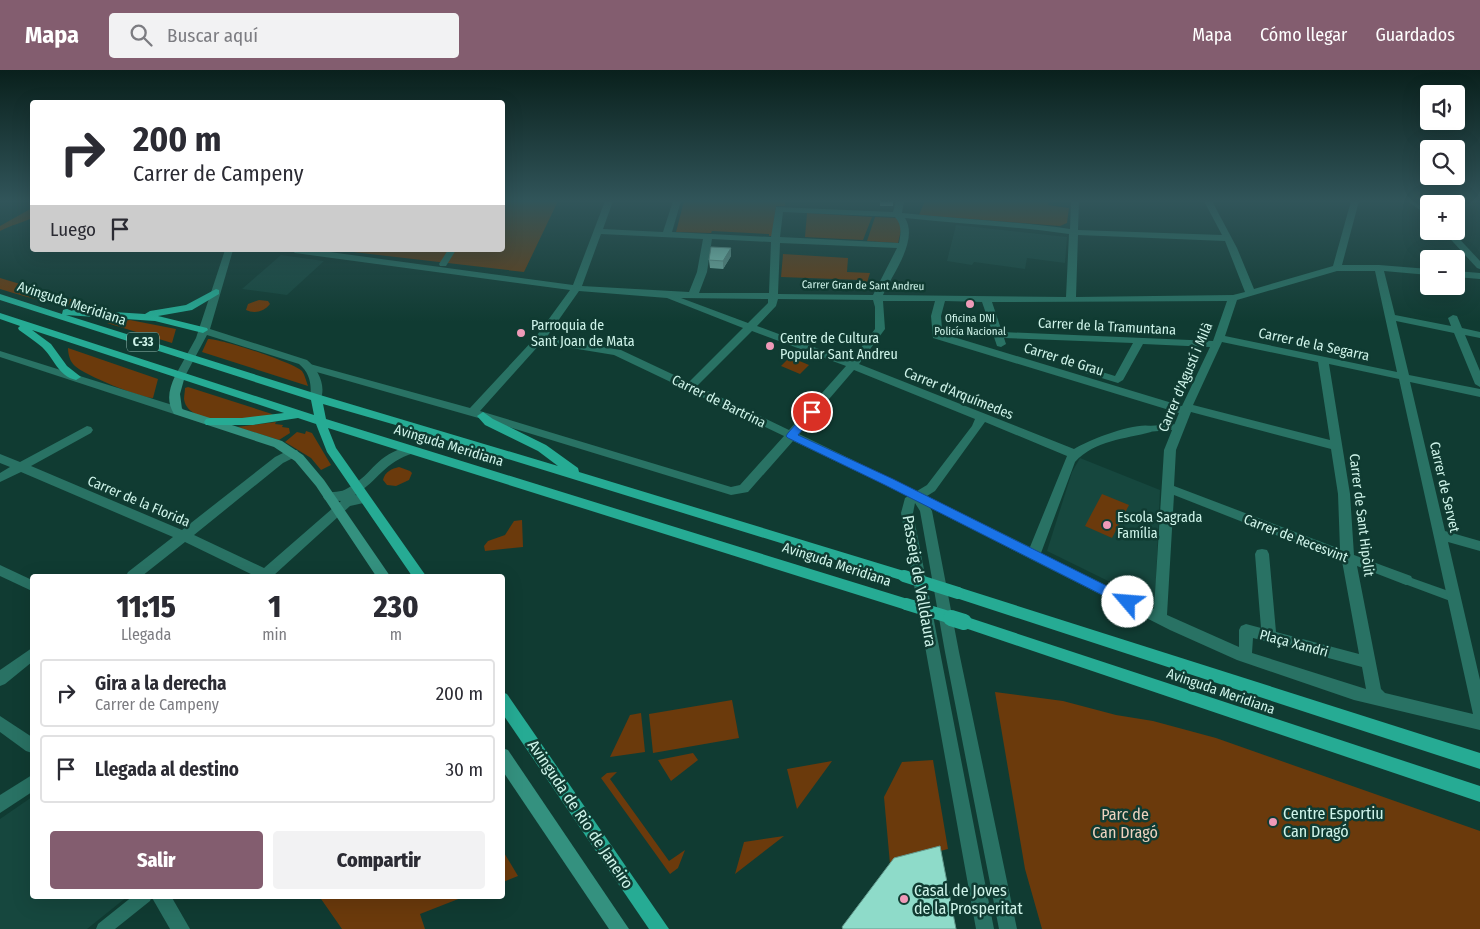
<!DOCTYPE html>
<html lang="es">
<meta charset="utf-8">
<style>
:root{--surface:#fff;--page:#f2f2f3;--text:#2b2b33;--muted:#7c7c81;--line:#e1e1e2;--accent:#835d6f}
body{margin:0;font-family:"Fira Sans Condensed",sans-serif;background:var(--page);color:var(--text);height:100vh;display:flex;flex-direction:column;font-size:19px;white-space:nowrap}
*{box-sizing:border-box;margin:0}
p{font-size:16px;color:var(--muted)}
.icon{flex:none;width:28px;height:28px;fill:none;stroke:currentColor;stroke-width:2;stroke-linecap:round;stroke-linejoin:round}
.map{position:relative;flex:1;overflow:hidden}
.sheet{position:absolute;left:30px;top:504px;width:475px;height:325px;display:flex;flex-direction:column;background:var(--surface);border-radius:5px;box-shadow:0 5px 20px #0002}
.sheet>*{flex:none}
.top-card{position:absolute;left:30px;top:30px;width:475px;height:152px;border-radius:5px;box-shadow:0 5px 20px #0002;background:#fff;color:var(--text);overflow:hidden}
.tools{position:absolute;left:1420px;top:15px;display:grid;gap:10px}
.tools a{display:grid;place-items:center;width:45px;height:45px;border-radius:5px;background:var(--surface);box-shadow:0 5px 20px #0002;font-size:25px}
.pin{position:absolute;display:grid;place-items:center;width:42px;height:42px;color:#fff;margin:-21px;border:2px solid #fff;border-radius:50%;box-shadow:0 1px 5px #0007}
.me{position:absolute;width:55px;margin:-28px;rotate:297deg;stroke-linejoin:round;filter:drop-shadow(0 0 4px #0008)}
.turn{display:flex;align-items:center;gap:18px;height:105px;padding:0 20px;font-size:22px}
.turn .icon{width:65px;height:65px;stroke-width:2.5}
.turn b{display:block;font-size:35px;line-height:42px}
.then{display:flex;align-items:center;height:48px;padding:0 20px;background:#0003;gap:10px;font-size:19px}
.eta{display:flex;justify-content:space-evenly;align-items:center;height:85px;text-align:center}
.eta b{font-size:30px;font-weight:800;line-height:35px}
.cta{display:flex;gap:10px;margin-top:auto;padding:10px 20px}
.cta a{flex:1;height:58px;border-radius:5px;background:var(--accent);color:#fff;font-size:20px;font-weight:800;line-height:58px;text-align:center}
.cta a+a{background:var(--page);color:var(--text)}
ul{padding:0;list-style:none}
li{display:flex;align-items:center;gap:15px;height:68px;margin:0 10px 8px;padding:0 10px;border:2px solid var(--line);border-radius:5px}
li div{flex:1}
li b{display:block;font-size:19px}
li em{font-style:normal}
header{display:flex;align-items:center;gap:30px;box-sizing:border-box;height:70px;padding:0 25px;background:var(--accent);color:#fff}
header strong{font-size:24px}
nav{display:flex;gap:28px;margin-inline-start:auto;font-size:18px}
.search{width:350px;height:45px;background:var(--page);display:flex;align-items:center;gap:12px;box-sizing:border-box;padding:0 18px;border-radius:5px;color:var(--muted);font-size:19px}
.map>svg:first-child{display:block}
.built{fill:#16473e}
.green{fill:#6b3a0c}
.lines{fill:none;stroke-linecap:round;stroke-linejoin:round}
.pedestrian{fill:#297264;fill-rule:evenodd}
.minor{fill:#297264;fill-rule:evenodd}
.tertiary{fill:#297264;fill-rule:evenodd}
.secondary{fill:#34917f;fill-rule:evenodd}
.primary{fill:#26ab94;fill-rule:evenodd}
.primary-bridge-far1{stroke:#26ab94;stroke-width:12}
.primary-bridge{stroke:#26ab94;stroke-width:16}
.wall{fill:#7abcad}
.shaded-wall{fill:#63998d}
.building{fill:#8edbc9;stroke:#63998d}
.route{fill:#1a73e8;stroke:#114b97}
.poi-dot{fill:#ef9ab8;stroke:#103b32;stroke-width:2}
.labels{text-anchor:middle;stroke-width:5;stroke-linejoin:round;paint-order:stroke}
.far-street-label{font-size:11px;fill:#cff4ea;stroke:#103b32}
.far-poi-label{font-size:11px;fill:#cff4ea;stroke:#103b32}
.shield{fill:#103b32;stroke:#96bcb3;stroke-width:1}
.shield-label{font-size:12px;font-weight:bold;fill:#cff4ea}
.street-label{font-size:14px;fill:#cff4ea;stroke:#103b32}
.poi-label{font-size:14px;fill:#cff4ea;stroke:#103b32;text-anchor:start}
.near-street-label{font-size:16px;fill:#cff4ea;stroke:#103b32}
.near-poi-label{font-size:16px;fill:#cff4ea;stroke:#103b32;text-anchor:start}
.near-park-label{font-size:16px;fill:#edd2bf;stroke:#103b32}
</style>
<header>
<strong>Mapa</strong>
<div class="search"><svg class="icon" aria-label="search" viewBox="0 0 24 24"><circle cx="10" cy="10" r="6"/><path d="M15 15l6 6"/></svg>Buscar aquí</div>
<nav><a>Mapa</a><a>Cómo llegar</a><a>Guardados</a></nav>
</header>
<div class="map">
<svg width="1480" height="859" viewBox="0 0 1480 859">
<rect width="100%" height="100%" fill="#103b32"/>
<g class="built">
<polygon points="956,155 1067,167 1065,193 1027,188 1025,199 974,192 972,195 947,191"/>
<polygon points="281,185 324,191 287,225 242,219"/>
<polygon points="1080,388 1160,420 1155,534 1047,481 1072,402"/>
<polygon points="32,727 32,826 128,826 87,859 0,859 0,749"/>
</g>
<g class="green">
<polygon points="503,131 558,131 524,202 336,180 502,180"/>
<polygon points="684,131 785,131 785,136 776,136 772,166 769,166 769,164 712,161 711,163 676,162"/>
<polygon points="925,131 1049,131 1048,135 1069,138 1067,153 1060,156 919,145"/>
<path d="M32 138V148C22 153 11 155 0 161V156Z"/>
<polygon points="807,143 872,147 863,170 805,167"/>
<polygon points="875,147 898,148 902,156 898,173 867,171"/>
<polygon points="783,184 848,188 847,202 870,203 864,222 861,210 781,207"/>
<path d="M0 208 114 242C74 239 38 231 0 219Z"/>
<path d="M259 230 268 231 270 234C264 242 254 244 246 240L248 234Z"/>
<polygon points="130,250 176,259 172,273 107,253"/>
<path d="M208 269C222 269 292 292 302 301 305 305 306 311 308 316L202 282Z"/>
<path d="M68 278 158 309 153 328C141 328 84 305 75 296 70 292 68 284 68 278Z"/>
<polygon points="790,287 809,295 800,304 781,296"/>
<path d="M188 317 272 344 274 346C255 348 188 359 184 329 184 326 185 321 185 318Z"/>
<polygon points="276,352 275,354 283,355 282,357 289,358 290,363 279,370 237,357"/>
<polygon points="306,361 312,363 331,395 321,400 311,388 285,372 297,362 305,364"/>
<path d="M399 397 410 401 412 403 409 410 396 416 387 415 383 410C385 401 392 399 399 397Z"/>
<polygon points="1102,424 1129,435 1112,468 1085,456"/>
<polygon points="522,450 523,477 485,481 484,476 488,471 505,465 514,451"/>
<polygon points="995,622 1063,631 1116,645 1153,651 1216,668 1480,761 1480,859 1042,859 1025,799"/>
<polygon points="732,630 739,668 653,683 649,644"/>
<polygon points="641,643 645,682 610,687 630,645"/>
<polygon points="693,683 698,690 671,711 658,690"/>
<polygon points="933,690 948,779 890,794 884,727 902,692"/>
<polygon points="832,691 797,739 787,699"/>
<polygon points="617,702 610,709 669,791 685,780 678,798 670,804 601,708 607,703"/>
<polygon points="784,766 735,804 744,772"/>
<polygon points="503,781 518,806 503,812 502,812"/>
<polygon points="319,826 466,826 420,844 425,859 342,859"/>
</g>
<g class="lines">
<g class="pedestrian">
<polygon points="448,180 456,180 446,196 440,196 439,194"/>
<polygon points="1179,354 1182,355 1184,357 1182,359 1147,362 1142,359 1147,356"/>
<polygon points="1406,506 1457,524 1459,527 1457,530 1453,532 1402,513 1401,510 1402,507"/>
<polygon points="133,826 152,826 150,831 115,859 96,859 98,854"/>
</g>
<g class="minor">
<path d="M605 131H613L603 159 663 162 673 131H681L672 162 771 167 776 137 893 142 896 131H904L902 143C958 149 1014 151 1070 159L1071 131H1079L1078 160 1222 165 1204 131H1212L1237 178 1254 219 1333 196 1351 131H1359L1342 195H1379L1429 199V205L1384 201 1395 245 1451 256 1448 248 1453 245 1457 246 1462 258 1480 262V268L1465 265 1480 301V317L1475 314 1454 263 1396 251 1409 305 1480 319V327L1410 312 1445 461 1480 471V481L1448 472 1480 610V660L1354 630 1237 590 1170 560 885 415 793 371 748 422 731 425 496 353 306 299 305 297 310 294 470 338 535 268 570 220 295 183 291 180H315L573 215ZM783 142 895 147C902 155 901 163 899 173L780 167ZM905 148C960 154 1015 156 1069 164L1066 227 883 225C892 205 919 170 905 148ZM601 164 703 169 697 202 689 222 582 216ZM1078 165 1225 171 1245 222 1233 225 1076 227ZM712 169 771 172 769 223H699L707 202ZM780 173 897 178 873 225 778 224ZM1337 201H1375L1397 302 1225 266 1237 230ZM579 221 667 228 743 258 689 312 621 280 546 268ZM681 228 768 229V233L748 253ZM778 229 873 230 875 237V259L851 291 757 256 776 236ZM883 231H935L931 246 933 268 1179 343 1164 380 1154 539 1041 483 1075 392C1095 370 1125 369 1151 362L1153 359 1151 356C1135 352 1088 370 1074 379L859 294 885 259ZM945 231 982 232 992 261 942 259 941 246ZM1227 231 1213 271 1002 262 992 232ZM752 261 846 296 789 360 697 316ZM947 265 994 267 997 276 1001 277 1006 274 1004 268 1133 273 1115 306 1089 298 1084 301 1085 303 1118 313 1123 310 1143 274 1210 277 1182 336ZM1222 272 1318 292 1330 370 1193 335ZM541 273 614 285 784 366 740 415 731 417 480 341ZM1329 294 1399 309 1473 644 1385 623 1381 619 1357 496 1406 515 1411 514 1413 510 1411 506 1354 485 1350 424ZM854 300 975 349 972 356 927 415 917 421 799 364ZM1191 342 1331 379 1338 424 1340 479 1174 416 1176 380ZM985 352 1067 386 1030 477 927 426 935 421ZM1174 425 1342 491 1359 584 1276 562 1269 484 1267 480 1262 479 1257 480 1255 484 1261 558 1246 554 1241 556 1239 560V577L1167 545ZM1253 568 1362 597 1366 619 1252 583Z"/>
<polygon points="1407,131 1417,131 1429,140 1429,146"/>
<polygon points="1443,161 1452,161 1480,191 1480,199 1477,198"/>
<polygon points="1456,201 1480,203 1480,209 1456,207"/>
<polygon points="0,281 182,338 184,341 182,344 174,344 0,287"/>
<path d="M87 356 91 357 93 360 91 363 31 396 182 460 275 387 289 380H297L299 383 297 386 283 393 194 465 264 498 341 431 325 430 323 427 325 424C332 421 341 423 348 418 375 403 374 385 410 376L416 380 414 383C384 392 379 410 355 425L368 426 370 429 368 432 350 436 273 506H255L185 472 142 506H126L128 502 173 467 21 402 0 412V403L10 397 0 393V384L20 392Z"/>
<polygon points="0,495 32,510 32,521 0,506"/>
<polygon points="32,578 32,592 5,614 0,616 0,600"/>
<polygon points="0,646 32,667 32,683 26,681 0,662"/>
<polygon points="32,705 32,722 0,743 0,725"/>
<polygon points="151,826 171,826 190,859 170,859"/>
</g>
<g class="tertiary">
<path d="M225 180H233L210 259 307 290C318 299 327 316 320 331H312L310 328C312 315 310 303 299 294L207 265 184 308 180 309 175 306 196 268Z"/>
<polygon points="917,421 921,423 932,441 959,582 1017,859 999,859 945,582 920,441 915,433 913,443 994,859 976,859 901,443 905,428"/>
</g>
<g class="secondary">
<path d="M180 303 185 306 180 324 182 339 282 371 303 385 324 410 390 506H376L316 416 295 391 274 377 174 344C166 331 169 319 175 306Z"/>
<polygon points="502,678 508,680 629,859 609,859 502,700"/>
</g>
<g class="primary">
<path d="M216 219 219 220V224L192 240 158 246 207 258 208 260 203 263 155 251 66 245 320 325 558 396 538 381 485 355 477 346 483 342 493 349 546 375 578 398 579 402 904 501 909 502 911 506 909 510 904 511 420 362 323 334 326 349 911 530 913 534 911 538 906 540 328 358 336 378 426 506H412L327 382 316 354 298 348 253 355H206L204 352 206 349 210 348H242L284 343 32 260 51 274 67 296 81 307 76 310C58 306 54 288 42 277 35 271 27 266 19 260L18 258 20 256 0 249V243L314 345 311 330 0 230V224L62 244 63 240 66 239 145 244 150 241 186 235Z"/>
<polygon points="958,517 1480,683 1480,699 953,527 951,523 953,519"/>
<polygon points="964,546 1480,716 1480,732 959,556 957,552 959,548"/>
<polygon points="502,622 507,624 669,859 649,859 502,643"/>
</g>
<g class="primary-bridge-far1">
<polyline points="904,506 958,523"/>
<polyline points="906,534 955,549"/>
</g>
<polyline class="primary-bridge" points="951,548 964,552"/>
</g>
<g class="wall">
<rect x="880" y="131" width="13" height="5"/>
<polygon points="731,186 723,199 710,198 709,190"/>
</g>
<polygon class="shaded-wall" points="731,178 731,186 723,199 723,191"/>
<g class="building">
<polygon points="711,177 731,178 723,191 709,190"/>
<polygon points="940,776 956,859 843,859 842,857 894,788"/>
</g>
<linearGradient id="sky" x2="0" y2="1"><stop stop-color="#09201c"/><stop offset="0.52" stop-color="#31555a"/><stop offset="1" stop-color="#31555a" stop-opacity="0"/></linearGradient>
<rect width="1480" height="252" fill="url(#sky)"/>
<polygon class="route" points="809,339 816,339 817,342 798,365 893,409 1133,529 1135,532 1133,536 1128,538 1124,536 885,415 788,368 786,366 788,363"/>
<g class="poi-dot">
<circle cx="970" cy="234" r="5"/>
<circle cx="521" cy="263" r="5"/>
<circle cx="770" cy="276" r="5"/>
<circle cx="1107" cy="455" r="5"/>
<circle cx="1273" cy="752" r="5"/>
<circle cx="904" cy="829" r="5"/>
</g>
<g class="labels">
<g class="far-street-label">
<text transform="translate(863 215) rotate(1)" y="4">Carrer Gran de Sant Andreu</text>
</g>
<g class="far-poi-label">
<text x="970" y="252">Oficina DNI<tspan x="970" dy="13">Policía Nacional</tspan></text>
</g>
<rect class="shield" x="127" y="262.5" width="32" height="19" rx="4"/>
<g class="shield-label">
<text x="143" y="276">C-33</text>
</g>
<g class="street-label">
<text transform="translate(72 233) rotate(18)" y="5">Avinguda Meridiana</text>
<text transform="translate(1107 256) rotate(3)" y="5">Carrer de la Tramuntana</text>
<text transform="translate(1314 274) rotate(12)" y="5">Carrer de la Segarra</text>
<text transform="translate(1064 289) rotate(17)" y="5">Carrer de Grau</text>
<text transform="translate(1185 307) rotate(-67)" y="5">Carrer d'Agustí i Milà</text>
<text transform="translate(959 323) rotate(22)" y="5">Carrer d'Arquímedes</text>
<text transform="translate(719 331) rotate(26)" y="5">Carrer de Bartrina</text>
<text transform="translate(449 375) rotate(17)" y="5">Avinguda Meridiana</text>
<text transform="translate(1445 417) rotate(77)" y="5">Carrer de Servet</text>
<text transform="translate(139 431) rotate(23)" y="5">Carrer de la Florida</text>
<text transform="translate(1362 445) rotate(83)" y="5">Carrer de Sant Hipòlit</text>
<text transform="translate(1296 468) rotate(21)" y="5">Carrer de Recesvint</text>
<text transform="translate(837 494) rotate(18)" y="5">Avinguda Meridiana</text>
<text transform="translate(1294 573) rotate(15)" y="5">Plaça Xandri</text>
<text transform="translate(1221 621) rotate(19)" y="5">Avinguda Meridiana</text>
</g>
<g class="poi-label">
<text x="531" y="260">Parroquia de<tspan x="531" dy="16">Sant Joan de Mata</tspan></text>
<text x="780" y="273">Centre de Cultura<tspan x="780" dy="16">Popular Sant Andreu</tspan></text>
<text x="1117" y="452">Escola Sagrada<tspan x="1117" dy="16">Família</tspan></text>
</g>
<g class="near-street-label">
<text transform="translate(920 511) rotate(80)" y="6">Passeig de Valldaura</text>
<text transform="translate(581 744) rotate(56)" y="6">Avinguda de Rio de Janeiro</text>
</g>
<g class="near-poi-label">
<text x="1283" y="749">Centre Esportiu<tspan x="1283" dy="18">Can Dragó</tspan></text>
<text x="914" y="826">Casal de Joves<tspan x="914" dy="18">de la Prosperitat</tspan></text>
</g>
<g class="near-park-label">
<text x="1125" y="750">Parc de<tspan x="1125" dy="18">Can Dragó</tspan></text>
</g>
</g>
</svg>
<div class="tools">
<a><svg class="icon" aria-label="sound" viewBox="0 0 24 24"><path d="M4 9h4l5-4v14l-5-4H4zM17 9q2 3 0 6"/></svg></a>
<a><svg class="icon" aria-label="search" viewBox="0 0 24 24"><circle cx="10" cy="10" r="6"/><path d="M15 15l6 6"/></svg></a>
<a>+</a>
<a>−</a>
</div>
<div class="pin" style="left:812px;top:342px;background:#d93025"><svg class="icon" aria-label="arrive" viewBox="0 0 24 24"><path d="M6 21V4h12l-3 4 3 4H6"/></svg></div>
<svg class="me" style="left:1128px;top:532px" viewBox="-20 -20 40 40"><circle r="19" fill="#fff"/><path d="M0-13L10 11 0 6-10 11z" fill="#1a73e8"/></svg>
<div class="top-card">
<div class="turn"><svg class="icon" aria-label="right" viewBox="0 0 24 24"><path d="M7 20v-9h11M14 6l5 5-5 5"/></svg><div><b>200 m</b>Carrer de Campeny</div></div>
<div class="then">Luego<svg class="icon" aria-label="arrive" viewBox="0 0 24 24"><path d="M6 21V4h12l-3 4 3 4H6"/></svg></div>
</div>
<section class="sheet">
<div class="eta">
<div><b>11:15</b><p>Llegada</p></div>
<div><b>1</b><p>min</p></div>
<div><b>230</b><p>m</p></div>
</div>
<ul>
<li><svg class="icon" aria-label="right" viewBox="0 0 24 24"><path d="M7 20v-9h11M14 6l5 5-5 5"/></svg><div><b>Gira a la derecha</b><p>Carrer de Campeny</p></div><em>200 m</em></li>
<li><svg class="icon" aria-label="arrive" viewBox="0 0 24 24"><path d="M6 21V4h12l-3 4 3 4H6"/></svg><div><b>Llegada al destino</b></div><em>30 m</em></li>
</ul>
<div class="cta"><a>Salir</a><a>Compartir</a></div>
</section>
</div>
